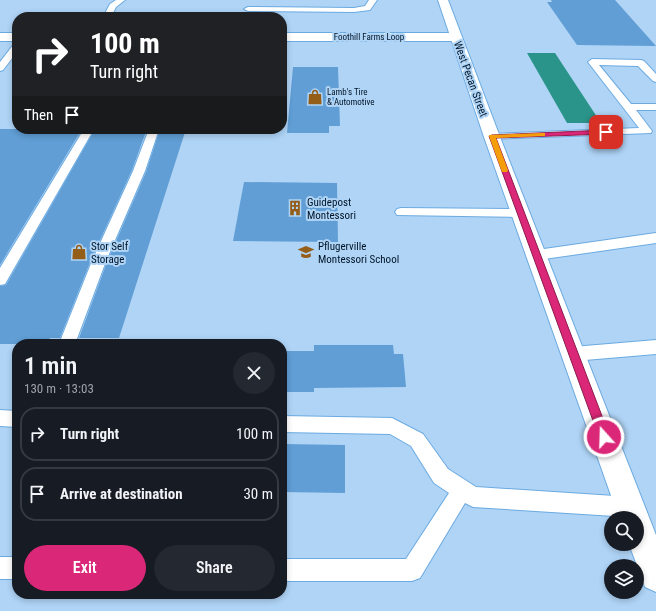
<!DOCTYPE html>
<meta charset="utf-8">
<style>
:root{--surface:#171b24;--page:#242831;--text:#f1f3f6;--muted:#9ea1a6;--line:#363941;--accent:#db2777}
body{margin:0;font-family:"Roboto Condensed",sans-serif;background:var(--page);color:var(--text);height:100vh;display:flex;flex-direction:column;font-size:15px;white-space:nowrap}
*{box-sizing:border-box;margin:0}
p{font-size:13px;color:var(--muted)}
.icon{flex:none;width:22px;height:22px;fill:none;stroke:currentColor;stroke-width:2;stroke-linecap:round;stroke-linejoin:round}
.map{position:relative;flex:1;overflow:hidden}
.panel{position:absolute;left:12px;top:339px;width:275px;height:260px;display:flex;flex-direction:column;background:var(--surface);border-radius:16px;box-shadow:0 2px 6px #0003}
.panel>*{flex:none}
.guide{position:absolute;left:12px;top:12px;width:275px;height:122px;border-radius:16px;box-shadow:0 2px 6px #0003;background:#202124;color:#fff;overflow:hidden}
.fabs{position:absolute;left:604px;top:511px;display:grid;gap:8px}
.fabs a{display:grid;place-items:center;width:40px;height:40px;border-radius:50%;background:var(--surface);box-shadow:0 2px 6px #0003;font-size:20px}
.pin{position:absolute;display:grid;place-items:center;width:34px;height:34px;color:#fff;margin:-17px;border-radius:8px;box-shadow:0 2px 6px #0006}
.me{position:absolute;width:44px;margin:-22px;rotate:340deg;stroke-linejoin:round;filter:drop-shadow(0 0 3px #0008)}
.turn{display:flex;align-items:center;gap:14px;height:84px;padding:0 12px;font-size:18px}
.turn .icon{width:52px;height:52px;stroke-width:2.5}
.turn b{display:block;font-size:28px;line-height:34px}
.then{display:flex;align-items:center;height:38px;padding:0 12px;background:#0003;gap:8px;font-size:15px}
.round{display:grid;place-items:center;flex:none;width:42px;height:42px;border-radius:21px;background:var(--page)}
.summary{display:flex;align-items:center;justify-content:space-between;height:68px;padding:0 12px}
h1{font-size:24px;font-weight:600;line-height:30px}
.primary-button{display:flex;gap:8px;margin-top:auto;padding:8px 12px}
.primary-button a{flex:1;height:46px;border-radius:24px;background:var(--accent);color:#fff;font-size:16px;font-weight:600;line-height:46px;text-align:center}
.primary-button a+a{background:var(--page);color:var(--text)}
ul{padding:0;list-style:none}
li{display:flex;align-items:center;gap:12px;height:54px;margin:0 8px 6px;padding:0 4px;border:2px solid var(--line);border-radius:16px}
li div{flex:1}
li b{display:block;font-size:15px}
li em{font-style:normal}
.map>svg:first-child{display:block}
.water{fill:#2b948a}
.building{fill:#609ed5}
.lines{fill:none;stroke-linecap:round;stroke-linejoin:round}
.service-casing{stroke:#6baae1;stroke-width:2}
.minor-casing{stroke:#6baae1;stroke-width:2}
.secondary-casing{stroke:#6baae1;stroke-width:2}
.service{fill:#fff;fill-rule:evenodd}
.minor{fill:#fff;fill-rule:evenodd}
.secondary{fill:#fff;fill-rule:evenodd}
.route{fill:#db2777;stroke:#8e194d}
.slow{fill:#f59e0b}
.labels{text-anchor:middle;stroke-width:4;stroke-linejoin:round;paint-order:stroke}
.far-street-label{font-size:9px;fill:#001428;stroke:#afd4f6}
.far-poi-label{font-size:9px;fill:#001428;stroke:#afd4f6;text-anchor:start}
.street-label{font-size:11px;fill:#001428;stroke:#afd4f6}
.poi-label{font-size:11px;fill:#001428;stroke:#afd4f6;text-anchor:start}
</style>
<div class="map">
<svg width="656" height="611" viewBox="0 0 656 611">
<rect width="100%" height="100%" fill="#afd4f6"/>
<polygon class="water" points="527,53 555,53 601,123 567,123"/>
<g class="building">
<polygon points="551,0 615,0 656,46 577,45 547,2 552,2"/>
<polygon points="293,67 338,67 340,126 329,126 329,133 287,133"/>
<polygon points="0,129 82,129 0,265"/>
<polygon points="95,129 147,129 132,170 91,260 60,338 50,338 47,344 0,344 0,286 6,285"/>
<polygon points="160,129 186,129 119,338 79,338 107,262 146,172"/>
<polygon points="244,182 337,183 338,242 233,241"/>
<polygon points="314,345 393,345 394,354 403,354 406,387 314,388 314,392 282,392 282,351 314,351"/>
<polygon points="282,444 345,445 345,493 282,492"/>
</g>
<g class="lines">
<g class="service-casing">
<g id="service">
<polygon points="116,0 125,0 116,7 111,17 103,17 110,4"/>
<polygon points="369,0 377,0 370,10 354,12 248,11 244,9 248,7 354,8 365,6"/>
<polygon points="17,43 17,52 3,70 0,71 0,62 14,44"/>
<polygon points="592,59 641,60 644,61 656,74 656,82 653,81 638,66 599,65 631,104 656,104 656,110 636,110 652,131 651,133 488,139 487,137 492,134 639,128 588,62"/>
<polygon points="84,129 94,129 5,284 0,285 0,268"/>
<polygon points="149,129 159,129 145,171 106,261 75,344 59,344 92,261 133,171"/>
<polygon points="401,208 520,209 524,210 526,213 524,216 520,217 397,215 395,212 397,209"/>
<polygon points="656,233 656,243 537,260 532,258 530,255 532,252 537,250"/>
<polygon points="656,340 656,354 573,361 567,359 565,354 567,349 573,347"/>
<polygon points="0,410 17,411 17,427 0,426"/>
<polygon points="282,416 392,418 423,434 448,469 476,487 630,497 637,500 640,507 637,514 630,517 473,507 465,503 420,578 412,581 282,581 282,559 406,559 449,493 434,483 411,446 390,434 282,432"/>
<rect x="0" y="557" width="17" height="22"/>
</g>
</g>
<g class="minor-casing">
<g id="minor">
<rect x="0" y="33" width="17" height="8"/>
<polygon points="282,33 455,33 459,34 461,37 459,40 455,41 282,41"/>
</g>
</g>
<g class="secondary-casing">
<polygon id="secondary" points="438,0 448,0 500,137 656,535 656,592 645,587 629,544 637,544 637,518 619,518 484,137"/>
</g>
<use href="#service" class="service"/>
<use href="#minor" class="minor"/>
<use href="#secondary" class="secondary"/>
</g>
<polygon class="route" points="606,130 608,131 608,134 496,138 610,437 608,441 604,442 600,441 599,437 489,136 492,135"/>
<polygon class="slow" points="543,133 545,133 545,136 496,138 508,170 507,172 502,172 489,136 489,135"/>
<defs>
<g id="shop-bare" transform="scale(1.2)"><path d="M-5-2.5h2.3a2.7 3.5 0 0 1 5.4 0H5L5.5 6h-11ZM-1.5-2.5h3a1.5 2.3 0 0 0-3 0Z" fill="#955e18" stroke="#afd4f6" stroke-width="2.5" paint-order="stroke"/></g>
<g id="building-bare" transform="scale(1.2)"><path d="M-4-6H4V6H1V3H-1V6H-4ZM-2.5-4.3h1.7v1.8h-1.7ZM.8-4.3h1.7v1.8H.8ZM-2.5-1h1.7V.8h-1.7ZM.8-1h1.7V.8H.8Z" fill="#955e18" stroke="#afd4f6" stroke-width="2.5" paint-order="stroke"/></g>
<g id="school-bare" transform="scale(1.2)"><path d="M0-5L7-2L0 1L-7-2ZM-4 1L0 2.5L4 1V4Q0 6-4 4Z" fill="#955e18" stroke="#afd4f6" stroke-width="2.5" paint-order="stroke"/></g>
</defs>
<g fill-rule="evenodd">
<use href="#shop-bare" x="315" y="97"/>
<use href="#building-bare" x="295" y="208"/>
<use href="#shop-bare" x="79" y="252"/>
<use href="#school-bare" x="306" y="252"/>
</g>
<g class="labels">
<g class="far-street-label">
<text x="369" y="40">Foothill Farms Loop</text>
</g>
<g class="far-poi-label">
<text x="327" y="95">Lamb's Tire<tspan x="327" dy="10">&amp; Automotive</tspan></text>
</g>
<g class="street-label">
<text transform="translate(471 79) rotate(70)" y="4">West Pecan Street</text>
</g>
<g class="poi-label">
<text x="307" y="206">Guidepost<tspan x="307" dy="13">Montessori</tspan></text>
<text x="91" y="250">Stor Self<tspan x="91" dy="13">Storage</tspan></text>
<text x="318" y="250">Pflugerville<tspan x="318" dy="13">Montessori School</tspan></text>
</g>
</g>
</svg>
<div class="fabs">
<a><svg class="icon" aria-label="search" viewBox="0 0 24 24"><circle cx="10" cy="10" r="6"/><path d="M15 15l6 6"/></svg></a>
<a><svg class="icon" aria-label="layers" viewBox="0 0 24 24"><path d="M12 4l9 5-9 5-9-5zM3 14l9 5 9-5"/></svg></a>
</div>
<div class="pin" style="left:606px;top:132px;background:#d93025"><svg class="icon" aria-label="arrive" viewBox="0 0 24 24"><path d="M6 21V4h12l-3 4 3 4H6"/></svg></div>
<svg class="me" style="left:604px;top:437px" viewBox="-20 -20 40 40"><circle r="17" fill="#db2777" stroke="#fff" stroke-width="3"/><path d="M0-11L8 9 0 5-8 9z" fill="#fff"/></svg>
<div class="guide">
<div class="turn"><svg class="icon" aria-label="right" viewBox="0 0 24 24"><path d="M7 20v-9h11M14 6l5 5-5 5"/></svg><div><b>100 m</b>Turn right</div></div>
<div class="then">Then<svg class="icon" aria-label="arrive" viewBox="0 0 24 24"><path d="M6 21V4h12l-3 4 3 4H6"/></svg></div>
</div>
<section class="panel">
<div class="summary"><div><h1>1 min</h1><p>130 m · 13:03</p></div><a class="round"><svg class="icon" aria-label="close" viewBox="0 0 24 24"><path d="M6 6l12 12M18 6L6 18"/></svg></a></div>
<ul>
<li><svg class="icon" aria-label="right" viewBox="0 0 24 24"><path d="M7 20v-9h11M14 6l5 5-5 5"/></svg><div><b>Turn right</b></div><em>100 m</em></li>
<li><svg class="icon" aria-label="arrive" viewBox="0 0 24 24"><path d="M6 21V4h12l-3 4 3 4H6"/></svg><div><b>Arrive at destination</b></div><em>30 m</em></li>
</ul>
<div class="primary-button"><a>Exit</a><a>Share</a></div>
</section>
</div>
